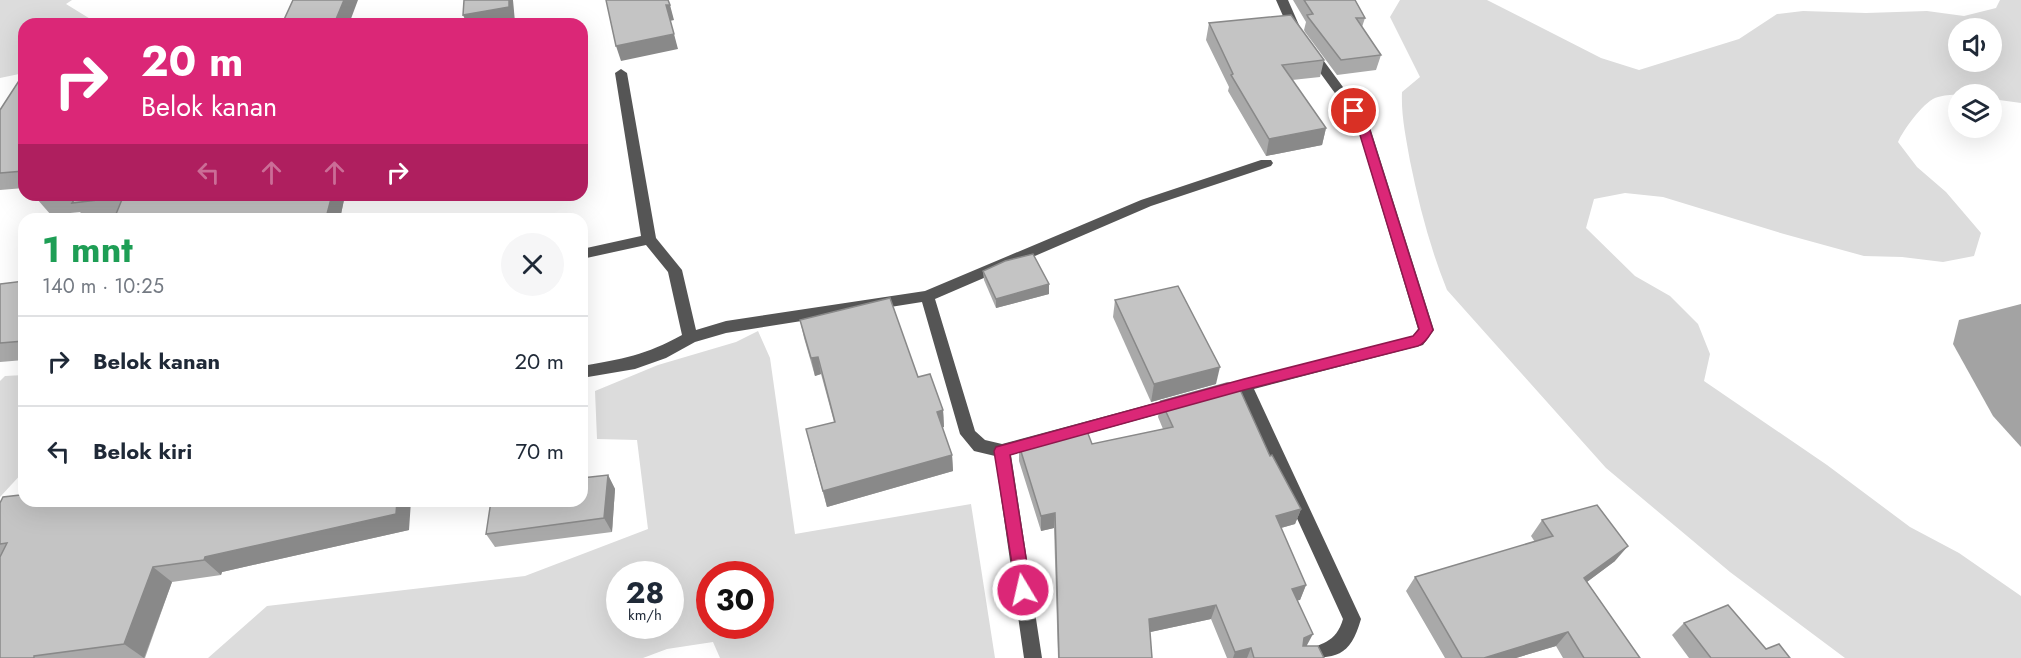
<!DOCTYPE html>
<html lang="id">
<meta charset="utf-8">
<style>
:root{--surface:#fff;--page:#f6f6f7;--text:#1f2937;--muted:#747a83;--line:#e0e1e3}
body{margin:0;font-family:Jost,sans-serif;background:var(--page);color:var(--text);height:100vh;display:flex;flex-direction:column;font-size:22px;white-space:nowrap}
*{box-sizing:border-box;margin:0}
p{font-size:20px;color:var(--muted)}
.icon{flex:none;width:33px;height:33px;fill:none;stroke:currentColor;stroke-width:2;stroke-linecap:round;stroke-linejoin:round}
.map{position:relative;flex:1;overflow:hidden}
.side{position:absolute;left:18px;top:213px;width:570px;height:294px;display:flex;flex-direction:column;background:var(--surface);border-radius:18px;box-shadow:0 6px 24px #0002}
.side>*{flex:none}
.top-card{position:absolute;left:18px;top:18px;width:570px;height:183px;border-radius:18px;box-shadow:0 6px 24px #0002;background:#db2777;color:#fff;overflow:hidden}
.buttons{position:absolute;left:1948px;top:18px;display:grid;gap:12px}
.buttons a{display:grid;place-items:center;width:54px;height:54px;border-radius:50%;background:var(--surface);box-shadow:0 6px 24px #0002;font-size:30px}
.speed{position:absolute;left:606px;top:561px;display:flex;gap:12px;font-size:30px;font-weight:700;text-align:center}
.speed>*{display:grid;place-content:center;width:78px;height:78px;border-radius:50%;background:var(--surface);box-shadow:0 6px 24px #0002;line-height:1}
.speed small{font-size:15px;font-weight:400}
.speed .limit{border:9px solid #d22;background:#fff;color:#111}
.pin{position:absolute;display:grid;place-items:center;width:51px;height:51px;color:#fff;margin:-26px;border:3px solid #fff;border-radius:50%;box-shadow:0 2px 6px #0007}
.me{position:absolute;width:66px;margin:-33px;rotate:351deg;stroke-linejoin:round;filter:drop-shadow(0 0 4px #0008)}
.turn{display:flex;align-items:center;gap:21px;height:126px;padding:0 24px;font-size:27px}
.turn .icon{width:78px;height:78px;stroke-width:2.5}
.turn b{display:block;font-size:42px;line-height:51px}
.lanes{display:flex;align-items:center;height:57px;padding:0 24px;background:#0003;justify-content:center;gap:30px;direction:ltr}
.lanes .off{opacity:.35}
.round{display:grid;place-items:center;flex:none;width:63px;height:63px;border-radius:32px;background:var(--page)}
.summary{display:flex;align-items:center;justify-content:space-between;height:102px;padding:0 24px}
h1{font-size:36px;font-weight:700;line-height:45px;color:#1e9e55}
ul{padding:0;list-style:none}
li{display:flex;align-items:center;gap:18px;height:90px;padding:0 24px;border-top:2px solid var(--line)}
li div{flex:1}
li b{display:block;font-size:22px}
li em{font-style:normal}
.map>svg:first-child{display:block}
.green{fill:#dcdcdc;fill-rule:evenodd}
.water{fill:#a3a3a3}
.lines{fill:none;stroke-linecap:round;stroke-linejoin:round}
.minor{fill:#555;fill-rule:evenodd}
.wall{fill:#a9a9a9}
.shaded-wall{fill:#898989}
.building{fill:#c4c4c4;stroke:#898989;stroke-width:1.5}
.route{fill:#db2777;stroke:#8e194d;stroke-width:1.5}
</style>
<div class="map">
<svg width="2021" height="658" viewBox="0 0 2021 658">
<rect width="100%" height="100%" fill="#fff"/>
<g class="green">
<polygon points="0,0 72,0 66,4 92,20 89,24 24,24 24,73 0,78"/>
<path d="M1400 0H1487L1601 58 1639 70 1739 39 1777 14 1803 11 1866 13 1927 11 1964 16 1996 8 2000 0H2021V103L1992 99V94C1979 94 1945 93 1935 98 1922 104 1904 129 1898 142L1917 167 1946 192 1981 233 1974 256 1943 262 1902 257 1864 256 1784 234 1663 197 1625 193 1594 199 1586 228 1635 276 1670 296 1698 324 1710 354 1704 381 1827 465 1910 527 1959 553 2021 596V658H1845L1730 572 1606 468 1447 290C1430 248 1419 205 1410 161 1406 137 1401 116 1402 92L1420 77 1390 17ZM1959 28H1992V62H1959Z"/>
<path d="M758 331 770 358 795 534 971 504 995 658H720L713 642 667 649 643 658H208L267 606 525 576 648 529 637 440 597 439 595 391 658 365 736 342ZM620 574H670V626H620ZM710 574H760V626H710Z"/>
<polygon points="24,375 24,471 0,497 0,381 5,376"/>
</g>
<polygon class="water" points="2021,304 2021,447 1993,416 1953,344 1959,320"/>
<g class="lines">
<g class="minor">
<polygon points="1276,0 1288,0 1302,32 1300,34 1292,34 1290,32"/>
<path d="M1311 48 1315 49 1368 121 1434 330 1423 345 1254 389 1361 619C1350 658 1336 658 1298 658L1300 652C1321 644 1336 643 1343 619L1236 385 1238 381 1244 379 1413 336 1418 329 1356 122 1305 52Z"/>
<path d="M621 69 627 73 656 238 682 270 696 330 726 321 925 291 1141 200 1261 160H1271L1273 163 1271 166 1151 206 935 299 975 431 985 440 1002 444 1177 397 1183 398 1185 403 1183 408 1177 409 1011 455 1042 658H1024L995 456 974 451 960 434 922 302 726 333 695 342 666 358 635 369 582 378V366C622 359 646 355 682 335L668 272 646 245 582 259V249L641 236 615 73Z"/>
</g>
</g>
<g class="wall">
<polygon points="1293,0 1355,0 1365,18 1362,27 1381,55 1376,70 1337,75 1305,32 1304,30 1306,22"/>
<polygon points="1209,23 1324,60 1320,77 1292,80 1326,128 1322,145 1266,156 1228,91 1229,87 1206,40"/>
<polygon points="24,73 24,188 0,190 0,110"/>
<polygon points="39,195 345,195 340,219 116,215 86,219 80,212 51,215 37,199"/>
<polygon points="983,271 1049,294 996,308 984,280"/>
<polygon points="24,281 24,360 0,362 0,284"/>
<polygon points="1115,300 1216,384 1151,402 1113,317"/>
<polygon points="800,320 918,377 943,410 944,427 942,427 952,455 953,471 827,507 810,446 834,422 821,374 815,376 804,338"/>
<polygon points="1161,401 1270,456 1301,509 1295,524 1281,528 1306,585 1300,600 1297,600 1307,646 1324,658 1227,658 1211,619 1150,632 1152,658 1058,658 1054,528 1041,531 1019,461 1019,445 1092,444 1163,429 1158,417"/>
<polygon points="608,475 615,489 612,532 495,547 486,534"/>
<polygon points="0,503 409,530 222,572 221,575 172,582 145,658 0,658"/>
<polygon points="1542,520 1615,561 1587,582 1640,658 1563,658 1556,646 1516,658 1445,658 1406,591 1415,577 1535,542 1531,536"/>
<polygon points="1684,623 1766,649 1790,658 1689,658 1672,635"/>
</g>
<g class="shaded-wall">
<polygon points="344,0 358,0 349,24 334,24"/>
<polygon points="509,0 513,0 515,22 502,24 467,24 463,15"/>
<polygon points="666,5 670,5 674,20 670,21"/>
<polygon points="674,34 678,49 621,61 616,46"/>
<polygon points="1326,128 1322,145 1266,156 1269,139"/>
<polygon points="332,195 345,195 340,219 292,219"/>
<polygon points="1049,284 1049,294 996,308 996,299"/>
<polygon points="818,357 821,374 815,376 811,358"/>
<polygon points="1220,367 1216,384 1151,402 1154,384"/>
<polygon points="943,410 944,427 938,429 937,412"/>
<polygon points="952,455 953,471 827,507 823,491"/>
<polygon points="608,475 615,489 612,532 604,518"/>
<polygon points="397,501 411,501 409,530 222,572 221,575 204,560 205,557"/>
<polygon points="1301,509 1295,524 1270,531 1276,516"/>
<polygon points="1055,513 1054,528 1041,531 1041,516"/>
<polygon points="1628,546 1615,561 1572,593 1584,578"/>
<polygon points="153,567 172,582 144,658 124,644"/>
<polygon points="1306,585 1300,600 1286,603 1292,589"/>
<polygon points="1216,605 1211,619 1146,633 1149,619"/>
<polygon points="1568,632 1556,646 1516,658 1484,658"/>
<polygon points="1313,634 1306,647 1298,651 1304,638"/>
<polygon points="1251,648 1247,658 1233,658 1235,652"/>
</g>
<g class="building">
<polygon points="293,0 344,0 334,24 282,24"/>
<polygon points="464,0 509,0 509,7 463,15"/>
<polygon points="606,0 668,0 670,5 666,5 674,34 616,46"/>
<polygon points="1304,0 1355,0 1365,18 1356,18 1381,55 1341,60 1308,17 1307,15 1313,14"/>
<polygon points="1291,15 1324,60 1282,65 1326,128 1269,139 1231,75 1233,74 1209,23"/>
<polygon points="24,73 24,171 0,173 0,110"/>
<polygon points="39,195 332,195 327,214 292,219 114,219 123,197 72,203 77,195 37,199"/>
<polygon points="1033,254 1049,284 996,299 983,271 1005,261"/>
<polygon points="24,281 24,341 0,343 0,284"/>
<polygon points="1178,286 1220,367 1154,384 1115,300"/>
<polygon points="890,298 918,377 930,374 943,410 937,412 952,455 823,491 806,429 835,422 818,357 811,358 800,320"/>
<polygon points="1227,383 1237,383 1270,456 1272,455 1301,509 1276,516 1306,585 1292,589 1313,634 1304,638 1303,646 1318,646 1324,658 1254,658 1251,648 1235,652 1216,605 1149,619 1152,658 1059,658 1055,513 1041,516 1019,445 1087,431 1092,444 1173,427 1161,401"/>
<polygon points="608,475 604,518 486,534 491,501 582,501 582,478"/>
<polygon points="24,487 24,501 397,501 396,514 205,557 204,560 153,567 124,644 34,656 34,658 0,658 0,557 7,543 0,544 0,503 3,497 20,495"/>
<polygon points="1597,505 1628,546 1584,578 1640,658 1584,658 1568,632 1484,658 1462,658 1415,577 1553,536 1542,520"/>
<polygon points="1728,605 1766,649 1779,644 1790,658 1711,658 1684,623"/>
</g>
<path class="route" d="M1354 107 1359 109 1367 121 1433 330C1429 336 1425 344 1418 346L1244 390 1010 455 1031 590 1029 595 1023 598 1017 595 994 451 996 447 1244 379 1413 336 1419 329 1356 122 1349 111Z"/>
</svg>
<div class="buttons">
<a><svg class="icon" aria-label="sound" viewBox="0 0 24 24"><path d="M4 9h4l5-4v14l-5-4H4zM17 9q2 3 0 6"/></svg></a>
<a><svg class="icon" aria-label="layers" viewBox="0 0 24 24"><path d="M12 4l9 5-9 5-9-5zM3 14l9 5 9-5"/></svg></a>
</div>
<div class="speed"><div>28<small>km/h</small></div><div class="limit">30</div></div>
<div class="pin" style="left:1354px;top:111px;background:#d93025"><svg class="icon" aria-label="arrive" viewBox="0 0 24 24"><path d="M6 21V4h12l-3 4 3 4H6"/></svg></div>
<svg class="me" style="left:1023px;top:590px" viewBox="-20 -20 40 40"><circle r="17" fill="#db2777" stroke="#fff" stroke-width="3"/><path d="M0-11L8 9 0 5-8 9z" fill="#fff"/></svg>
<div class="top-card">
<div class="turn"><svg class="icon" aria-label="right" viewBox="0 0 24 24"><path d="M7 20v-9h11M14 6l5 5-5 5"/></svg><div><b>20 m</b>Belok kanan</div></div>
<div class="lanes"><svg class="icon off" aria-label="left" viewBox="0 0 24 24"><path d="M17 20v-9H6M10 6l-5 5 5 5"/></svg><svg class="icon off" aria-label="ahead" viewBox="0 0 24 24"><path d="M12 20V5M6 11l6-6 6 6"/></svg><svg class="icon off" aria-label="ahead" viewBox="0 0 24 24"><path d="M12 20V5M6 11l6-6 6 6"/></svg><svg class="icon" aria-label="right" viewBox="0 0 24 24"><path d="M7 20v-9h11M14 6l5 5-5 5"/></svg></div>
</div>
<section class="side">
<div class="summary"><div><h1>1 mnt</h1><p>140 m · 10:25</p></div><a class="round"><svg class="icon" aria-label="close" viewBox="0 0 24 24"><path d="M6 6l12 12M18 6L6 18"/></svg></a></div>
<ul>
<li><svg class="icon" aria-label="right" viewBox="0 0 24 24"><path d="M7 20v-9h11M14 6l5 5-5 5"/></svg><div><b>Belok kanan</b></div><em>20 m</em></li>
<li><svg class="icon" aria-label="left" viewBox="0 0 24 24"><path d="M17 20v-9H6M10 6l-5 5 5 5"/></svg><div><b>Belok kiri</b></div><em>70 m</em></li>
</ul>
</section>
</div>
